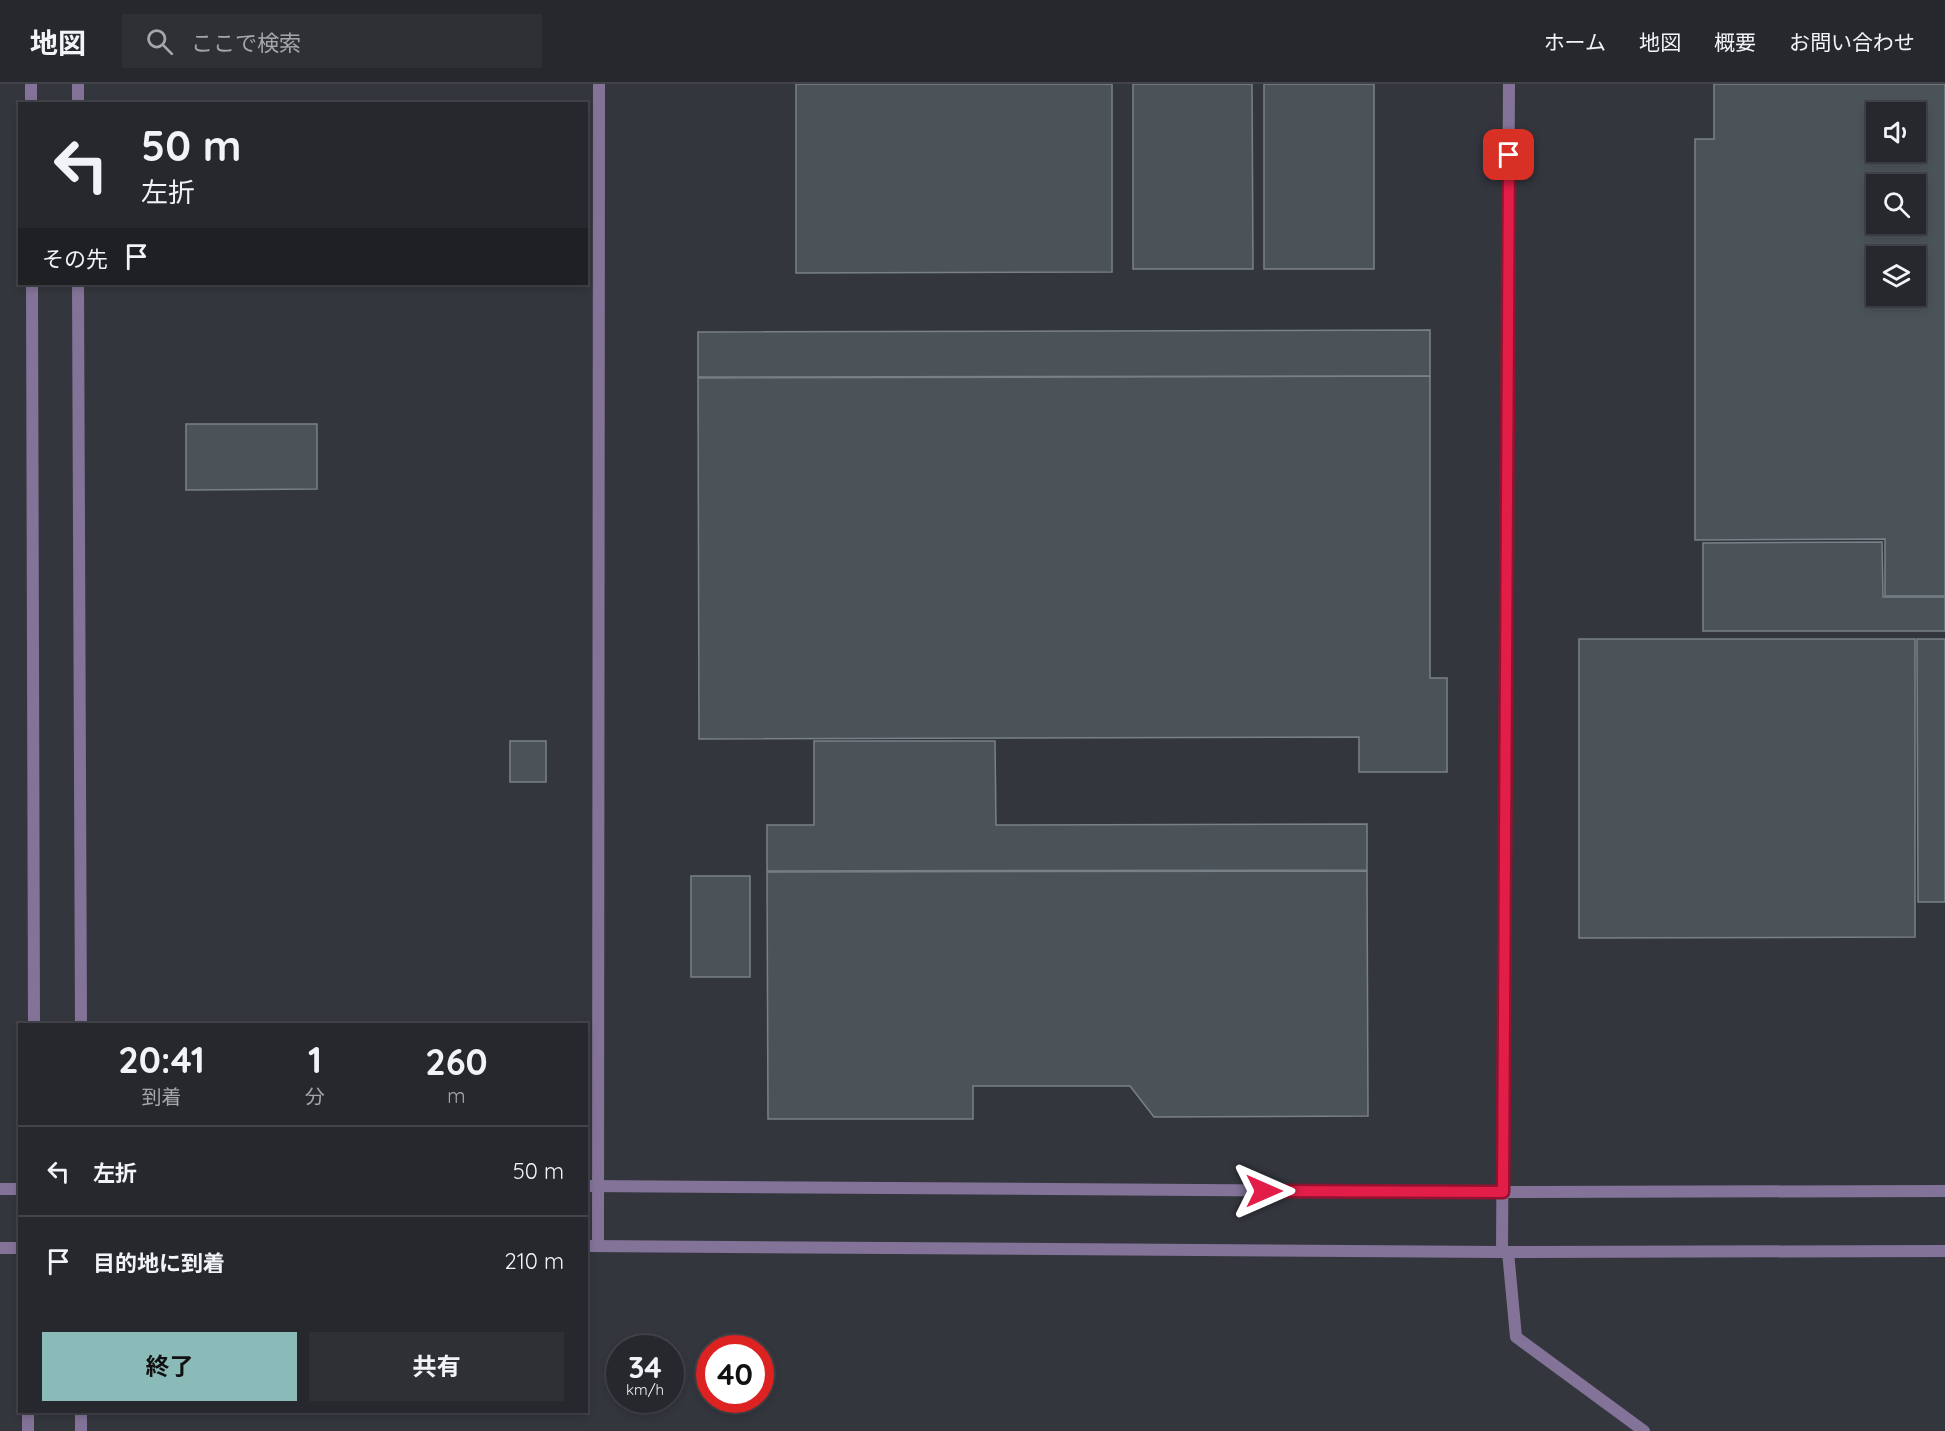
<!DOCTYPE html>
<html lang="ja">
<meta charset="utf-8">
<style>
:root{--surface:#27282e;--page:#2f3036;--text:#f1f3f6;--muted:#a4a6aa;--line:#43444a;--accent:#8bbbb9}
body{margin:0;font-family:Quicksand,"Noto Sans JP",sans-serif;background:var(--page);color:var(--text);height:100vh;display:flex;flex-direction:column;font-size:22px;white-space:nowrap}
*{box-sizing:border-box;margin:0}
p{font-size:20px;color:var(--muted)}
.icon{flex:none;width:33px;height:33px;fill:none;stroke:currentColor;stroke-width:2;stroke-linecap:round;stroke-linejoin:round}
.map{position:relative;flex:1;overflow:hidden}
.side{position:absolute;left:18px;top:939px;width:570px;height:390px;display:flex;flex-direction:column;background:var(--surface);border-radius:0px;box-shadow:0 3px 9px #0003,0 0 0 2px var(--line)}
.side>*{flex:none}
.top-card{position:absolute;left:18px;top:18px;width:570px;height:183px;border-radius:0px;box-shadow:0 3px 9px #0003,0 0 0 2px var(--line);background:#27282e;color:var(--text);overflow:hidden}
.buttons{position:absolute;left:1866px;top:18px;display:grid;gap:12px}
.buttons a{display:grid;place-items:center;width:60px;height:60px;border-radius:0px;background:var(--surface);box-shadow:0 3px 9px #0003,0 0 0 2px var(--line);font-size:30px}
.speed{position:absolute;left:606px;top:1251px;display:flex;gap:12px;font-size:30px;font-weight:700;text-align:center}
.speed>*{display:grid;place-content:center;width:78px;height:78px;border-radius:50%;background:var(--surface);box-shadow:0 3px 9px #0003,0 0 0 2px var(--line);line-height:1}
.speed small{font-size:15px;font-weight:400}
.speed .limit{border:9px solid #d22;background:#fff;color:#111}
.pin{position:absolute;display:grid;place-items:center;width:51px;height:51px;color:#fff;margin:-26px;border-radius:12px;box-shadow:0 3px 9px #0006}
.me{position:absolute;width:66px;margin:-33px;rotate:90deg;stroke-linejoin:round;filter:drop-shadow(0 0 4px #0008)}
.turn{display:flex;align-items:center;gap:21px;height:126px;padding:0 24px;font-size:27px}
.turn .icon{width:78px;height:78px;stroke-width:2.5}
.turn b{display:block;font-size:42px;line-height:51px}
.then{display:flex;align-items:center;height:57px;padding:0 24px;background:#0003;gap:12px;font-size:22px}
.eta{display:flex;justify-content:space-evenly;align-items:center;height:102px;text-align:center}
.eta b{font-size:36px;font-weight:700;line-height:42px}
.button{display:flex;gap:12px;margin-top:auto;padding:12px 24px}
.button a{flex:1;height:69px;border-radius:0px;background:var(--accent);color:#111;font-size:24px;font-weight:700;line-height:69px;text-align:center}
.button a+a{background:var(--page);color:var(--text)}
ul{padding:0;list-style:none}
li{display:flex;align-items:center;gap:18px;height:90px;padding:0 24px;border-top:2px solid var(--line)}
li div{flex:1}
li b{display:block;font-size:22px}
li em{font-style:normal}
header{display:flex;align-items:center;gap:36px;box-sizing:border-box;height:84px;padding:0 30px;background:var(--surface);border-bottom:2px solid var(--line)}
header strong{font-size:28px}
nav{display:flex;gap:33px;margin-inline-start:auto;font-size:21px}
.search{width:420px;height:54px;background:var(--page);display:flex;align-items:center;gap:15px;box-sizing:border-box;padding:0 21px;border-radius:0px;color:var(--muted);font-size:22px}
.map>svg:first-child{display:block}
.building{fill:#4b5359;stroke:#788187;stroke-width:1.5;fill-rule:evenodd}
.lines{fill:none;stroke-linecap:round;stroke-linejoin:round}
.service{stroke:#837398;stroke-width:12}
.tertiary{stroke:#837398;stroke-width:12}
.route-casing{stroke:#92132f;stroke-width:15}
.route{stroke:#e11d48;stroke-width:10}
</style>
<header>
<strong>地図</strong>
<div class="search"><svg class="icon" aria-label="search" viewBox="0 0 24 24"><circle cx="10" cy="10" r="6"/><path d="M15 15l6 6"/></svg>ここで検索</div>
<nav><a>ホーム</a><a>地図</a><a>概要</a><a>お問い合わせ</a></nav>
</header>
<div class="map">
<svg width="1945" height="1347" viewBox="0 0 1945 1347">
<rect width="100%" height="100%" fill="#34363e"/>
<g class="building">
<polygon points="796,0 1112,0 1112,188 796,189"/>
<polygon points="1133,0 1252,0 1253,185 1133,185"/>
<rect x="1264" y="0" width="110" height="185"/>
<path d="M1714 0H1945V512H1885V455L1695 456V55H1714ZM1876 28H1916V68H1876ZM1876 100H1916V140H1876ZM1876 172H1916V212H1876Z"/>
<polygon points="1430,246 1430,292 698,293 698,248"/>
<polygon points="1430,292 1430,594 1447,594 1447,688 1359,688 1359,653 699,655 698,294"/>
<polygon points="186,340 317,340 317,405 186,406"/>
<polygon points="1882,458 1883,513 1945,513 1945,547 1703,547 1703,459"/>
<polygon points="1579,555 1915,555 1915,853 1579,854"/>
<polygon points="1917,555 1945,555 1945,818 1918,818"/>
<rect x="510" y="657" width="36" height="41"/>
<polygon points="814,657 995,657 996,741 1367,740 1367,786 767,787 767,741 814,741"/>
<polygon points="1367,787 1368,1032 1154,1033 1130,1002 973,1002 973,1035 768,1035 767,788"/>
<rect x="691" y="792" width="59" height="101"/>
</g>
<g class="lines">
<polyline class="service" points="1508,1168 1516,1253 1644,1347"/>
<g class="tertiary">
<polyline points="31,0 31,20"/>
<polyline points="78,0 78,20"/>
<polyline points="32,200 34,940"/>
<polyline points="78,200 81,940"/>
<polyline points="586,1102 1503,1108 1945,1107"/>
<polyline points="0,1105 20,1105"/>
<polyline points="586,1162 1502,1168 1945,1167"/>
<polyline points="598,1162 599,0"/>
<polyline points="0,1164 20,1164"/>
<polyline points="1502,1168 1509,0"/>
<polyline points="81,1328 81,1347"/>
<polyline points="28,1347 28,1328"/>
</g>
</g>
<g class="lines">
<g class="route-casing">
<polyline id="route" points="1264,1107 1503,1108 1509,71"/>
</g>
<use href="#route" class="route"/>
</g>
</svg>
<div class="buttons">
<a><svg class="icon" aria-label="sound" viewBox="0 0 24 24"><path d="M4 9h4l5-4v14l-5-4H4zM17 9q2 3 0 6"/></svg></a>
<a><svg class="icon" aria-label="search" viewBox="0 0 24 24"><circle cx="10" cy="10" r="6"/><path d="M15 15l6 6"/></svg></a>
<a><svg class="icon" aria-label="layers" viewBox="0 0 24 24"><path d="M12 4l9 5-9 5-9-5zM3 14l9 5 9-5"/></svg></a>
</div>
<div class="speed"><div>34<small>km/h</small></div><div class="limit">40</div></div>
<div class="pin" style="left:1509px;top:71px;background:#d93025"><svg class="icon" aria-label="arrive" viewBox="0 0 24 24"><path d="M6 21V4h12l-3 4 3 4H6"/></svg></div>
<svg class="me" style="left:1264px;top:1107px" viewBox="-20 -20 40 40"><path d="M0-17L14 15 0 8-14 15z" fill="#e11d48" stroke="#fff" stroke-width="4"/></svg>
<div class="top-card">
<div class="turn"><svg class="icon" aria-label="left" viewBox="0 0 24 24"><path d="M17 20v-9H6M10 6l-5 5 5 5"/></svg><div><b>50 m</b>左折</div></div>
<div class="then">その先<svg class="icon" aria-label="arrive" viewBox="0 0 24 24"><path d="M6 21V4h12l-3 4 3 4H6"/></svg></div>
</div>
<section class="side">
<div class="eta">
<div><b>20:41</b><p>到着</p></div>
<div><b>1</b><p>分</p></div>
<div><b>260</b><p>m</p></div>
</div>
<ul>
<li><svg class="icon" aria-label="left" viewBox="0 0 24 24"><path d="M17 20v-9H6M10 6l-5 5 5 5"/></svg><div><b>左折</b></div><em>50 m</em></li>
<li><svg class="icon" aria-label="arrive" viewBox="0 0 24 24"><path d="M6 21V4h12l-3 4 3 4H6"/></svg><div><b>目的地に到着</b></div><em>210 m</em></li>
</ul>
<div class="button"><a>終了</a><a>共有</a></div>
</section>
</div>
